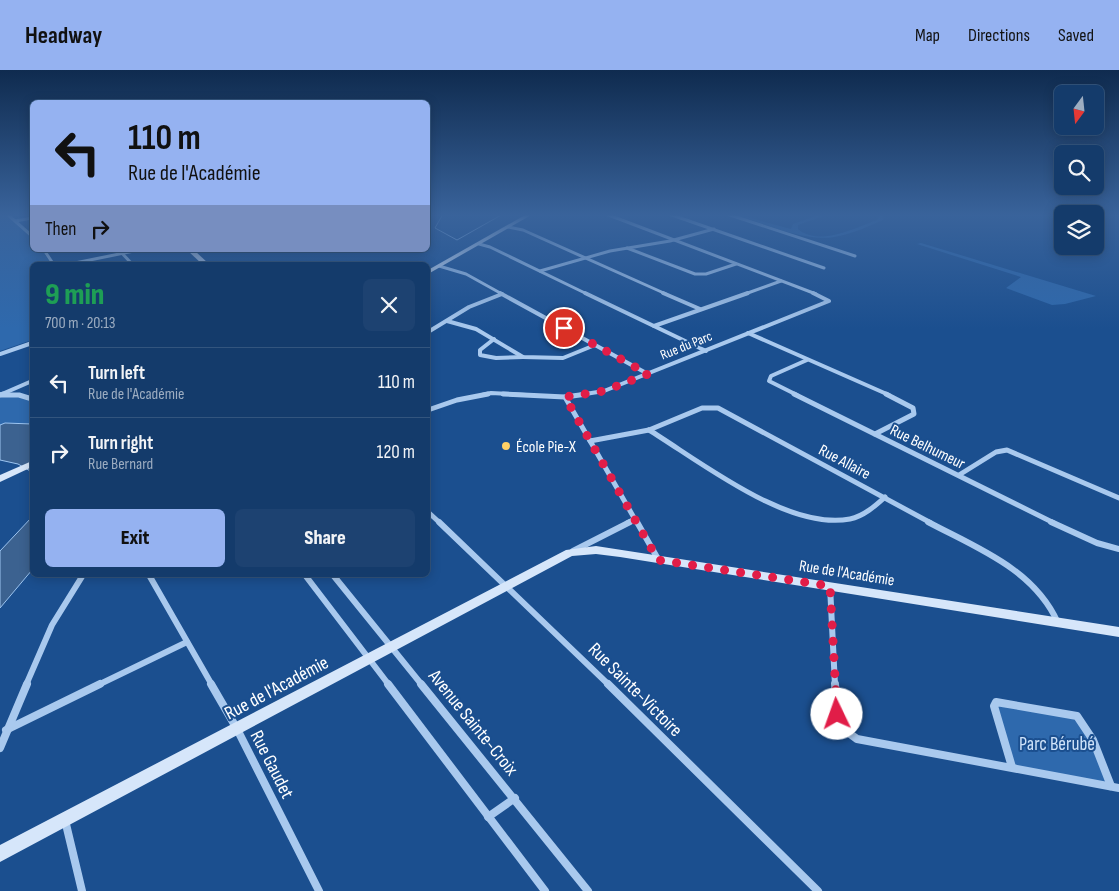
<!DOCTYPE html>
<meta charset="utf-8">
<style>
:root{--surface:#143b6b;--page:#1d4271;--text:#f1f3f6;--muted:#9dadc1;--line:#33557e;--accent:#95b2f1}
body{margin:0;font-family:"Sofia Sans Condensed",sans-serif;background:var(--page);color:var(--text);height:100vh;display:flex;flex-direction:column;font-size:19px;white-space:nowrap}
*{box-sizing:border-box;margin:0}
p{font-size:16px;color:var(--muted)}
.icon{flex:none;width:28px;height:28px;fill:none;stroke:currentColor;stroke-width:2;stroke-linecap:round;stroke-linejoin:round}
.map{position:relative;flex:1;overflow:hidden}
.panel{position:absolute;left:30px;top:192px;width:400px;height:315px;display:flex;flex-direction:column;background:var(--surface);border-radius:8px;box-shadow:0 2px 12px #0003,0 0 0 1px var(--line)}
.panel>*{flex:none}
.banner{position:absolute;left:30px;top:30px;width:400px;height:152px;border-radius:8px;box-shadow:0 2px 12px #0003,0 0 0 1px var(--line);background:#95b2f1;color:#111;overflow:hidden}
.needle{width:32px;rotate:195deg}
.controls{position:absolute;left:1054px;top:15px;display:grid;gap:10px}
.controls a{display:grid;place-items:center;width:50px;height:50px;border-radius:8px;background:var(--surface);box-shadow:0 2px 12px #0003,0 0 0 1px var(--line);font-size:25px}
.pin{position:absolute;display:grid;place-items:center;width:42px;height:42px;color:#fff;margin:-21px;border:2px solid #fff;border-radius:50%;box-shadow:0 1px 5px #0007}
.me{position:absolute;width:55px;margin:-28px;rotate:357deg;stroke-linejoin:round;filter:drop-shadow(0 0 4px #0008)}
.turn{display:flex;align-items:center;gap:18px;height:105px;padding:0 15px;font-size:22px}
.turn .icon{width:65px;height:65px;stroke-width:2.5}
.turn b{display:block;font-size:35px;line-height:42px}
.then{display:flex;align-items:center;height:48px;padding:0 15px;background:#0003;gap:10px;font-size:19px}
.round{display:grid;place-items:center;flex:none;width:52px;height:52px;border-radius:8px;background:var(--page)}
.overview{display:flex;align-items:center;justify-content:space-between;height:85px;padding:0 15px}
h1{font-size:30px;font-weight:800;line-height:38px;color:#1e9e55}
.primary-button{display:flex;gap:10px;margin-top:auto;padding:10px 15px}
.primary-button a{flex:1;height:58px;border-radius:8px;background:var(--accent);color:#111;font-size:20px;font-weight:800;line-height:58px;text-align:center}
.primary-button a+a{background:var(--page);color:var(--text)}
ul{padding:0;list-style:none}
li{display:flex;align-items:center;gap:15px;height:70px;padding:0 15px;border-top:1px solid var(--line)}
li div{flex:1}
li b{display:block;font-size:19px}
li em{font-style:normal}
header{display:flex;align-items:center;gap:30px;box-sizing:border-box;height:70px;padding:0 25px;background:var(--accent);color:#111}
header strong{font-size:24px}
nav{display:flex;gap:28px;margin-inline-start:auto;font-size:18px}
.map>svg:first-child{display:block}
.green{fill:#2e69ad}
.water{fill:#3c6290;stroke:#9cc4f0}
.lines{fill:none;stroke-linecap:round;stroke-linejoin:round}
.stream{stroke:#9cc4f0;stroke-width:1}
.street-far4{stroke:#a9c9ee;stroke-width:3}
.street-far3{stroke:#a9c9ee;stroke-width:4}
.street-far2{stroke:#a9c9ee;stroke-width:5}
.street-far1{stroke:#a9c9ee;stroke-width:6}
.street{stroke:#a9c9ee;stroke-width:8}
.secondary{fill:#d6e6fa;fill-rule:evenodd}
.route{stroke:#e11d48;stroke-width:9;stroke-dasharray:0 16.2}
.poi-dot{fill:#ffd166;stroke:#1b4f8f;stroke-width:2}
.labels{text-anchor:middle;stroke-width:4;stroke-linejoin:round;paint-order:stroke}
.far-street-label{font-size:14px;fill:#fff;stroke:#1b4f8f}
.poi-label{font-size:16px;fill:#fff;stroke:#1b4f8f;text-anchor:start}
.street-label{font-size:16px;fill:#fff;stroke:#1b4f8f}
.near-street-label{font-size:19px;fill:#fff;stroke:#1b4f8f}
.near-park-label{font-size:19px;fill:#cfe3fa;stroke:#1b4f8f}
</style>
<header>
<strong>Headway</strong>
<nav><a>Map</a><a>Directions</a><a>Saved</a></nav>
</header>
<div class="map">
<svg width="1119" height="821" viewBox="0 0 1119 821">
<rect width="100%" height="100%" fill="#1b4f8f"/>
<g class="green">
<polygon points="0,144 7,144 32,168 32,180 42,180 52,195 32,195 32,270 0,281"/>
<path d="M735 144 791 159 793 154 821 144H829L798 155V159C819 177 855 158 877 150L879 147 876 144H881L884 147 883 150C869 156 854 163 839 166 808 174 766 154 735 144Z"/>
<polygon points="921,173 1096,226 1065,234 1052,235 1006,218 1021,207 917,174"/>
<polygon points="22,324 32,329 32,354 0,355 0,326"/>
<polygon points="996,632 1069,643 1085,653 1111,716 1012,697"/>
</g>
<g class="water">
<polygon points="5,353 32,354 32,402 18,394 0,390 0,355"/>
<polygon points="32,447 32,500 0,538 0,481"/>
</g>
<g class="lines">
<polyline class="stream" points="443,144 435,158 457,170 503,144"/>
<g class="street-far4">
<polyline points="7,144 32,166"/>
<polyline points="606,144 816,224"/>
<polyline points="669,144 824,198"/>
<polyline points="727,144 855,186"/>
<polyline points="15,151 32,148"/>
<polyline points="508,157 523,160 666,224"/>
<polyline points="479,174 490,177 587,224"/>
<polyline points="627,178 695,204 706,204 736,194"/>
<polyline points="44,180 54,195"/>
<polyline points="119,180 133,195"/>
<polyline points="65,195 139,180"/>
<polyline points="439,196 466,204 502,224"/>
<polyline points="540,201 610,181 670,171 714,159"/>
<polyline points="745,224 781,211"/>
</g>
<g class="street-far3">
<polyline points="500,223 648,304"/>
<polyline points="585,223 706,281"/>
<polyline points="663,223 700,239"/>
<polyline points="447,251 476,259 523,287 563,288 595,275"/>
<polyline points="654,256 748,223"/>
<polyline points="428,262 469,237 502,224"/>
<polyline points="748,263 889,325"/>
<polyline points="494,269 480,280 480,285 496,288 523,287"/>
<polyline points="0,284 32,273"/>
<polyline points="0,325 32,311"/>
<polyline points="482,325 491,323 526,325"/>
<polyline points="579,325 604,321 829,231 813,223"/>
<polyline points="797,325 769,311 771,306 807,290"/>
</g>
<g class="street-far2">
<polyline points="503,324 565,327 587,324"/>
<polyline points="794,324 1054,453"/>
<polyline points="0,325 3,324"/>
<polyline points="1,325 19,325 32,329"/>
<polyline points="565,327 637,453"/>
<polyline points="428,340 457,330 488,324"/>
<path d="M649 360C701 392 788 461 850 449 864 446 875 436 885 427"/>
<polyline points="875,364 914,344 913,338 886,324"/>
<polyline points="590,371 649,360 702,338 718,338 931,453"/>
<polyline points="959,405 996,382 1007,380 1119,428"/>
<polyline points="428,442 440,453"/>
<polyline points="627,453 635,449"/>
</g>
<g class="street-far1">
<polyline points="439,452 609,615"/>
<polyline points="637,452 658,489"/>
<path d="M928 452C977 478 1034 499 1058 553"/>
<polyline points="1051,452 1097,473 1119,479"/>
<polyline points="573,481 630,452"/>
<polyline points="149,505 212,615"/>
<polyline points="305,505 389,615"/>
<polyline points="333,505 422,615"/>
<polyline points="830,516 835,615"/>
<polyline points="26,615 52,555 83,505"/>
<polyline points="98,615 187,572"/>
</g>
<g class="street">
<polyline points="211,614 237,659 319,821"/>
<polyline points="388,614 545,821"/>
<polyline points="421,614 588,821"/>
<polyline points="608,614 818,821"/>
<path d="M835 614C837 637 836 656 857 669L1119 718"/>
<polyline points="6,660 100,614"/>
<polyline points="0,678 27,614"/>
<polyline points="1012,697 994,636 996,632 1077,646 1093,670 1111,716"/>
<polyline points="488,747 515,728"/>
<polyline points="65,750 82,821"/>
</g>
<g class="secondary">
<polygon points="527,144 533,144 428,204 428,200"/>
<polygon points="187,180 194,180 210,195 203,195"/>
<polygon points="32,391 32,397 0,412 0,405"/>
<polygon points="596,476 1119,557 1119,567 620,487 596,484 572,486 0,792 0,775 566,480"/>
</g>
</g>
<linearGradient id="sky" x2="0" y2="1"><stop stop-color="#0f2b4f"/><stop offset="0.56" stop-color="#39639b"/><stop offset="1" stop-color="#39639b" stop-opacity="0"/></linearGradient>
<rect width="1119" height="259" fill="url(#sky)"/>
<g class="lines">
<polyline class="route" points="564,258 648,304 604,321 565,327 658,490 830,516 837,644"/>
</g>
<circle class="poi-dot" cx="506" cy="376" r="5"/>
<g class="labels">
<g class="far-street-label">
<text transform="translate(686 275) rotate(-22)" y="5">Rue du Parc</text>
</g>
<g class="poi-label">
<text x="516" y="382">École Pie-X</text>
</g>
<g class="street-label">
<text transform="translate(928 376) rotate(26)" y="6">Rue Belhumeur</text>
<text transform="translate(845 391) rotate(28)" y="6">Rue Allaire</text>
<text transform="translate(847 502) rotate(9)" y="6">Rue de l'Académie</text>
</g>
<g class="near-street-label">
<text transform="translate(276 617) rotate(-28)" y="7">Rue de l'Académie</text>
<text transform="translate(636 619) rotate(45)" y="7">Rue Sainte-Victoire</text>
<text transform="translate(474 652) rotate(51)" y="7">Avenue Sainte-Croix</text>
<text transform="translate(273 694) rotate(63)" y="7">Rue Gaudet</text>
</g>
<g class="near-park-label">
<text x="1057" y="680">Parc Bérubé</text>
</g>
</g>
</svg>
<div class="controls">
<a><svg class="needle" viewBox="-14 -14 28 28"><path d="M0-13l5 13h-10z" fill="#e53935"/><path d="M0 13l5-13h-10z" fill="#9dadc1"/></svg></a>
<a><svg class="icon" aria-label="search" viewBox="0 0 24 24"><circle cx="10" cy="10" r="6"/><path d="M15 15l6 6"/></svg></a>
<a><svg class="icon" aria-label="layers" viewBox="0 0 24 24"><path d="M12 4l9 5-9 5-9-5zM3 14l9 5 9-5"/></svg></a>
</div>
<div class="pin" style="left:564px;top:258px;background:#d93025"><svg class="icon" aria-label="arrive" viewBox="0 0 24 24"><path d="M6 21V4h12l-3 4 3 4H6"/></svg></div>
<svg class="me" style="left:837px;top:644px" viewBox="-20 -20 40 40"><circle r="19" fill="#fff"/><path d="M0-13L10 11 0 6-10 11z" fill="#e11d48"/></svg>
<div class="banner">
<div class="turn"><svg class="icon" aria-label="left" viewBox="0 0 24 24"><path d="M17 20v-9H6M10 6l-5 5 5 5"/></svg><div><b>110 m</b>Rue de l'Académie</div></div>
<div class="then">Then<svg class="icon" aria-label="right" viewBox="0 0 24 24"><path d="M7 20v-9h11M14 6l5 5-5 5"/></svg></div>
</div>
<section class="panel">
<div class="overview"><div><h1>9 min</h1><p>700 m · 20:13</p></div><a class="round"><svg class="icon" aria-label="close" viewBox="0 0 24 24"><path d="M6 6l12 12M18 6L6 18"/></svg></a></div>
<ul>
<li><svg class="icon" aria-label="left" viewBox="0 0 24 24"><path d="M17 20v-9H6M10 6l-5 5 5 5"/></svg><div><b>Turn left</b><p>Rue de l'Académie</p></div><em>110 m</em></li>
<li><svg class="icon" aria-label="right" viewBox="0 0 24 24"><path d="M7 20v-9h11M14 6l5 5-5 5"/></svg><div><b>Turn right</b><p>Rue Bernard</p></div><em>120 m</em></li>
</ul>
<div class="primary-button"><a>Exit</a><a>Share</a></div>
</section>
</div>
